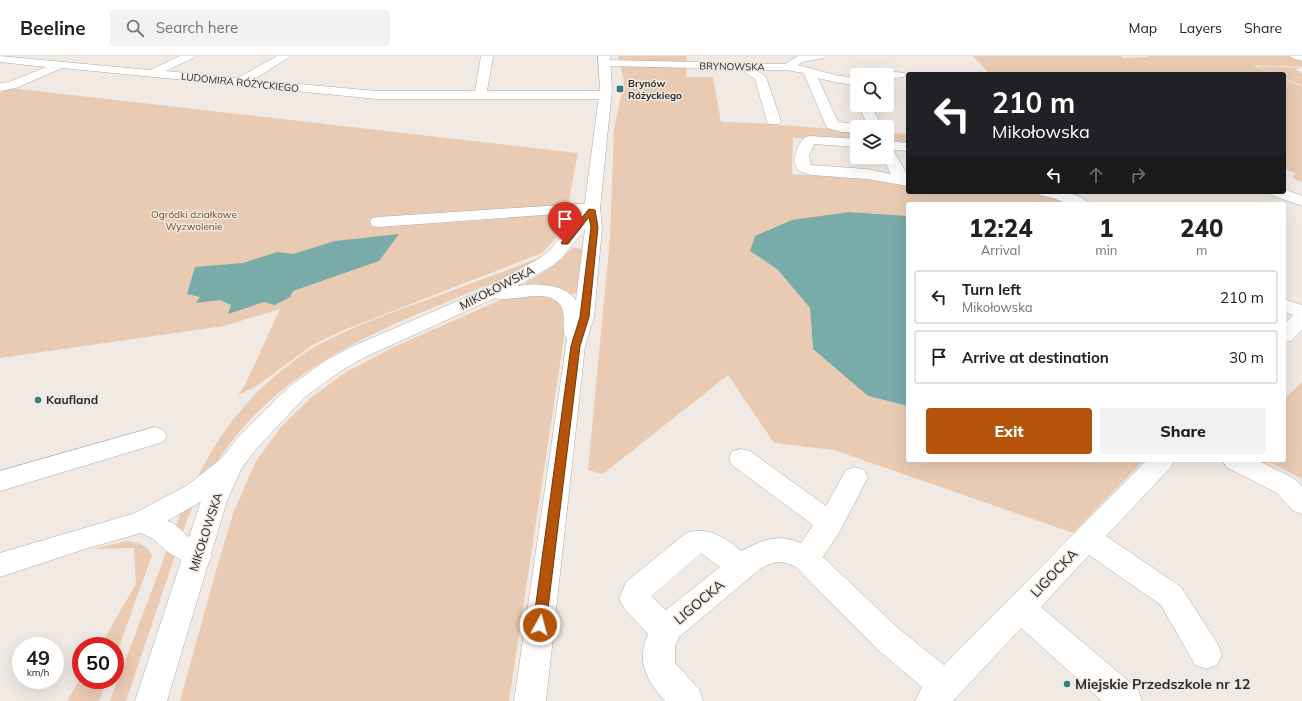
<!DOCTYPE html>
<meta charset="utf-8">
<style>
:root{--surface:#fff;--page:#f2f2f2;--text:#202124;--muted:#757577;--line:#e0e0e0;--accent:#b45309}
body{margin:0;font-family:Mulish,sans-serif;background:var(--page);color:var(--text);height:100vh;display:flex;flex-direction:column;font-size:15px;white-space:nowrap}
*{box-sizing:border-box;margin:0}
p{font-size:13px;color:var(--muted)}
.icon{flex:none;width:22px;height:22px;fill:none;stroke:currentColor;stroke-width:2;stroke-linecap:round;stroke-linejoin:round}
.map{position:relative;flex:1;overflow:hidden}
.side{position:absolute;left:906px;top:146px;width:380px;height:260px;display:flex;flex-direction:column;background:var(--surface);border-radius:4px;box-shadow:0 4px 16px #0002}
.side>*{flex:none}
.hud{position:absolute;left:906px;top:16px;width:380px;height:122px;border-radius:4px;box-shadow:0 4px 16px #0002;background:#202124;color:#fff;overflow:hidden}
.buttons{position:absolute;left:850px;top:12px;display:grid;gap:8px}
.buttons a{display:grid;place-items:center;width:44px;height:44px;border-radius:4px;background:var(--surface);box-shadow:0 4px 16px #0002;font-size:20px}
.speed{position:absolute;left:12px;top:581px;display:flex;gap:8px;font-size:20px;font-weight:700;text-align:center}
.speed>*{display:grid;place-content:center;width:52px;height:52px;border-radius:50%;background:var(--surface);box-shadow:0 4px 16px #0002;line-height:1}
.speed small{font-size:10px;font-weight:400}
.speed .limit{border:6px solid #d22;background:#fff;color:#111}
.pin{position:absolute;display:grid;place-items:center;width:34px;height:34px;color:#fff;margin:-41px -17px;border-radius:50% 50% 50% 0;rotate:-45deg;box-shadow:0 0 4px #0007}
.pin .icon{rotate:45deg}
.me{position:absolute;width:44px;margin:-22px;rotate:7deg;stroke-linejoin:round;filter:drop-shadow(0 0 3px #0008)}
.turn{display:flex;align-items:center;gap:14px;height:84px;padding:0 20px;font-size:18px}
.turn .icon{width:52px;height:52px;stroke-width:2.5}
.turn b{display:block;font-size:28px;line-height:34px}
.lanes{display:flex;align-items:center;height:38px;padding:0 20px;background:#0003;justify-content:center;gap:20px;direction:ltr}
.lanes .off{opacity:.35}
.eta{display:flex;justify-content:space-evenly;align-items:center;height:68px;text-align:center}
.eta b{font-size:24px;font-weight:800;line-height:28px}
.action{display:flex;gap:8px;margin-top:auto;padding:8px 20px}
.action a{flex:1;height:46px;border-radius:4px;background:var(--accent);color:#fff;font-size:16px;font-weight:800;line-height:46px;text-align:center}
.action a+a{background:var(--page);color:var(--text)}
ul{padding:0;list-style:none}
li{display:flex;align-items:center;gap:12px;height:54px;margin:0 8px 6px;padding:0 12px;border:2px solid var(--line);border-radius:4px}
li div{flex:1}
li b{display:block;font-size:15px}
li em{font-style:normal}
header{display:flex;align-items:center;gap:24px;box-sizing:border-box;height:56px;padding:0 20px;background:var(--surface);border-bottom:1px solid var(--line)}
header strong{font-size:19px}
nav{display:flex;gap:22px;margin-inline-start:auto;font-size:14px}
.search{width:280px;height:36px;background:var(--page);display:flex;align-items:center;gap:10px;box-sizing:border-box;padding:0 14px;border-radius:4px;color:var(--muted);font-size:15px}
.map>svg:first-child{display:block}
.green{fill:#e9cbb3}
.water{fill:#79aba9}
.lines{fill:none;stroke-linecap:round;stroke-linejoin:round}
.minor-casing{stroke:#b1aba5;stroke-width:1}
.major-casing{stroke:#b1aba5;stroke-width:1}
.minor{fill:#fff;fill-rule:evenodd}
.major{fill:#fff;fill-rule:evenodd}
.route{fill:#b45309;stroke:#753606}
.poi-dot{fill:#347d7c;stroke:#f1eae4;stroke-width:1.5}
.labels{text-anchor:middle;stroke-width:3;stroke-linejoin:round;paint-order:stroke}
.far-street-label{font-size:10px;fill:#2e2b29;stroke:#f1eae4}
.far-poi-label{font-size:10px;font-weight:bold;fill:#2e2b29;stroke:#f1eae4;text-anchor:start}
.far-park-label{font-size:10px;fill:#76491f;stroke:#f1eae4}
.street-label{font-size:12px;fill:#2e2b29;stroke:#f1eae4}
.poi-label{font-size:12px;font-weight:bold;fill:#2e2b29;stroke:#f1eae4;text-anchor:start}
.near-street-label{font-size:14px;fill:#2e2b29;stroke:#f1eae4}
.near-poi-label{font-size:14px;font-weight:bold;fill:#2e2b29;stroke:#f1eae4;text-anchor:start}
</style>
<header>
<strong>Beeline</strong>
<div class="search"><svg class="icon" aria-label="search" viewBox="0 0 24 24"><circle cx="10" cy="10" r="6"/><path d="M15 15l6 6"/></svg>Search here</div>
<nav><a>Map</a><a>Layers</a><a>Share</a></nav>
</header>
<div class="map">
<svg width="1302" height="645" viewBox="0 0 1302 645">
<rect width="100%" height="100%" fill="#f1eae4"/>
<g class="green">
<polygon points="618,0 687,0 686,21 713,21 721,66 754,67 857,75 857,86 793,82 792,118 908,126 908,136 1019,136 1037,138 1073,148 908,148 908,160 849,156 750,195 777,213 810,252 813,293 868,340 908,350 908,404 1144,404 1073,477 834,394 774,387 728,319 603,418 588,414 610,181 614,73 624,25"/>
<polygon points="973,0 1120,0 1123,2 1148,1 1146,0 1292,0 1302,4 1302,11 1253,9 1273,18 990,18"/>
<polygon points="1257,10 1302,12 1295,13 1302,17 1302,30 1284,22 1284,18 1275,18"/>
<path d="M1284 23 1302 31V126C1298 125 1294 124 1293 120L1296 118 1284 112Z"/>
<polygon points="11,32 578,97 567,154 572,155 569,168 542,197 344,274 314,288 255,331 238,339 245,329 280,253 224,270 0,302 0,37"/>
<polygon points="887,77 908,78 908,89 887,88"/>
<polygon points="573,192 584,193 578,237 570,238 525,228 528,225 549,213"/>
<path d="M546 198 536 206 511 219C373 278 248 313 187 464L126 645H110L182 454C208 395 234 352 286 311 296 303 307 295 318 289 365 264 417 248 467 229 493 219 521 210 546 198Z"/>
<polygon points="521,238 549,241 563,248 566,268 509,645 180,645 219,504 234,455 256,405 281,371 312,341 346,316 396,290 507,241"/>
<polygon points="1302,326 1302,423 1271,407 1249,407 1244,404 1284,404 1284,343"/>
<path d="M126 485C137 486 147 489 152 499L115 602V590H100L136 528 134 492 93 493Z"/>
<polygon points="81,621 81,624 107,624 99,645 67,645"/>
</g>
<g class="water">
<polygon points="849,156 908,160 908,350 868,340 813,293 810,252 777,213 750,195 755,180 792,164"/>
<polygon points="399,178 379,205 293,235 290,241 275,249 264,246 228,258 231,249 220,244 196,247 200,241 187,238 195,211 243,207 277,196 293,198 335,185"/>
</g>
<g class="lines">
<g class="minor-casing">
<g id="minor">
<polygon points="0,0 150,14 180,0 195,0 193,2 166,15 238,22 277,0 291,0 253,24 377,35 475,35 481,0 493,0 487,35 606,35 610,36 612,39 610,42 606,43 377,43 62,12 16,32 0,35 0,27 9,26 46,11 0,6"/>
<polygon points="798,0 826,0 824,2 802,6 798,9 839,20 857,21 857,29 839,27 818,22 838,66 857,68 863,71 857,71 857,76 842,76 827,72 804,18 803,17 787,14 756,14 766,21 781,65 779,68 769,68 767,65 755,23 747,18 743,13 605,10 601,9 599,7 601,5 605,4 785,8"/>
<polygon points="1290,0 1302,0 1302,5 1292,2"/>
<polygon points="887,15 904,17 906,19 904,21 887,23 887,19 881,19 883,17"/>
<polygon points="858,49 870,49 881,68 879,71 865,71 867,68"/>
<path d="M810 80 857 83V91L814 88 809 100 811 109 867 113 891 118 882 101H887V85L908 87V95L893 94 908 120V130L867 123 811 119 799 115C790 103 797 91 805 81Z"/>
<polygon points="1284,133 1302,140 1302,150 1271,139 1269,136 1284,136"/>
<path d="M1038 136C1053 136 1079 134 1089 148H1068L1056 143 1040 139Z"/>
<polygon points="592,147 598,149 600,152 598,155 378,171 372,170 370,166 372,162 378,161"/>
<polygon points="1284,243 1302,249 1302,274 1291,285 1284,286 1284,268 1293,259 1284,256"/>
<polygon points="155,371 163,374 167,380 163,386 0,435 0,415"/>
<path d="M741 393 750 395 826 450 846 414 855 411 864 414 868 421 840 475 823 501 899 573 944 609 1147 404H1174L1171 411 1106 480 1181 531 1217 587 1222 598 1217 609 1206 613 1195 609 1161 549 1089 499 1041 551 1138 633 1142 645H1102L1021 572 953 645H915L922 631 877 593 796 511C781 504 774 505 760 513L679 581 675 590V607L699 633 703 645H665C646 624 636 605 648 578L624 552 619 543 626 526 686 477C707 470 725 481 741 495 763 484 777 477 801 487L813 469 732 409 729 402 732 395ZM701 497 720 511 666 554 651 540Z"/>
<polygon points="231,400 240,402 243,409 240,416 204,444 167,465 173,467 189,481 208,492 212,500 208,508 198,512 188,508 169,497 153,483 141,477 88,492 0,521 0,497 135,457 186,430 222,402"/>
<polygon points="1223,404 1257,404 1295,423 1302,430 1302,458 1293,455 1277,437 1226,411"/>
</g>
</g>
<g class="major-casing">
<path id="major" d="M598 0H610L612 33 600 152 602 171 594 261 585 290 546 645H514L567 283C560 274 567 261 561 250 548 230 513 247 495 242L365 301 341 315 306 340 257 392 241 413 227 445 167 645H135L201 445 222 402 239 380 290 330 325 305 351 291 478 236 540 202 550 194 584 153 600 33ZM585 173 576 244C563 227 537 227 517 230L552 210 562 202Z"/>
</g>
<use href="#minor" class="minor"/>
<use href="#major" class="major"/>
</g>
<polygon class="route" points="589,153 595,154 598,171 589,261 580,290 546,569 544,573 540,574 535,573 533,569 571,290 580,261 591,171 589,161 568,188 562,188 561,187"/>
<g class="poi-dot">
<rect x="616" y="29" width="8" height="8" rx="2"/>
<circle cx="38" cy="344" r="4"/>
<circle cx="1067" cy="628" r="4"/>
</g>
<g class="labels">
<g class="far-street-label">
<text transform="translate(732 10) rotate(1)" y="4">BRYNOWSKA</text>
<text transform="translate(240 26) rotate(6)" y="4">LUDOMIRA RÓŻYCKIEGO</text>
</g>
<g class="far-poi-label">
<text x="628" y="31">Brynów<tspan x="628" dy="12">Różyckiego</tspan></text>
</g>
<g class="far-park-label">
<text x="194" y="162">Ogródki działkowe<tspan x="194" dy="12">Wyzwolenie</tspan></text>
</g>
<g class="street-label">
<text transform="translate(497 232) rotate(-27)" y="4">MIKOŁOWSKA</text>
<text transform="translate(206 476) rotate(-72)" y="4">MIKOŁOWSKA</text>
</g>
<g class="poi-label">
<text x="46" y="348">Kaufland</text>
</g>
<g class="near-street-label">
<text transform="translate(1054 517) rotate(-46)" y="5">LIGOCKA</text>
<text transform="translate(699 546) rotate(-40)" y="5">LIGOCKA</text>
</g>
<g class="near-poi-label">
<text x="1075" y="633">Miejskie Przedszkole nr 12</text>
</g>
</g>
</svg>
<div class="buttons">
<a><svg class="icon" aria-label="search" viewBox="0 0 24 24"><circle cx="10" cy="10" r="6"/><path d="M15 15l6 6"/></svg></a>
<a><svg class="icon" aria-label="layers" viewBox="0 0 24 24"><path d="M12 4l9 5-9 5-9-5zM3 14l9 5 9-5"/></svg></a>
</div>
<div class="speed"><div>49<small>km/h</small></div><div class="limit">50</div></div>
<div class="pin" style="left:565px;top:187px;background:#d93025"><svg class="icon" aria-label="arrive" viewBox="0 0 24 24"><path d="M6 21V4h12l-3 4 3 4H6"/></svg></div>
<svg class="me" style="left:540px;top:569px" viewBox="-20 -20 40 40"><circle r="17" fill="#b45309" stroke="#fff" stroke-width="3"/><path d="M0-11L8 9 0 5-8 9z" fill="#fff"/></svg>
<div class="hud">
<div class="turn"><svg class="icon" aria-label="left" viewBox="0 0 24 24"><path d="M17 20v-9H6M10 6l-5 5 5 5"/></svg><div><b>210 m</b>Mikołowska</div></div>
<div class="lanes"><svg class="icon" aria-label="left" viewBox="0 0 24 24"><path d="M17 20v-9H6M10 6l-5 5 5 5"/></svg><svg class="icon off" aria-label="ahead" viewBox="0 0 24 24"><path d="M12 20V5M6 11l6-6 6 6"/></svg><svg class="icon off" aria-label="right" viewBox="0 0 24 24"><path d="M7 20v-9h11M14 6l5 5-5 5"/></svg></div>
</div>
<section class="side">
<div class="eta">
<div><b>12:24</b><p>Arrival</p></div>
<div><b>1</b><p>min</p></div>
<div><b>240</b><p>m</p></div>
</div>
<ul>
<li><svg class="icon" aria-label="left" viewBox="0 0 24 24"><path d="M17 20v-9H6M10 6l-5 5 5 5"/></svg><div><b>Turn left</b><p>Mikołowska</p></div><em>210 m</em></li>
<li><svg class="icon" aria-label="arrive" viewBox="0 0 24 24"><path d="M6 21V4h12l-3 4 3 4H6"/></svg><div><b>Arrive at destination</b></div><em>30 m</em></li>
</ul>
<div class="action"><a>Exit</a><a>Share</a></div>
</section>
</div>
